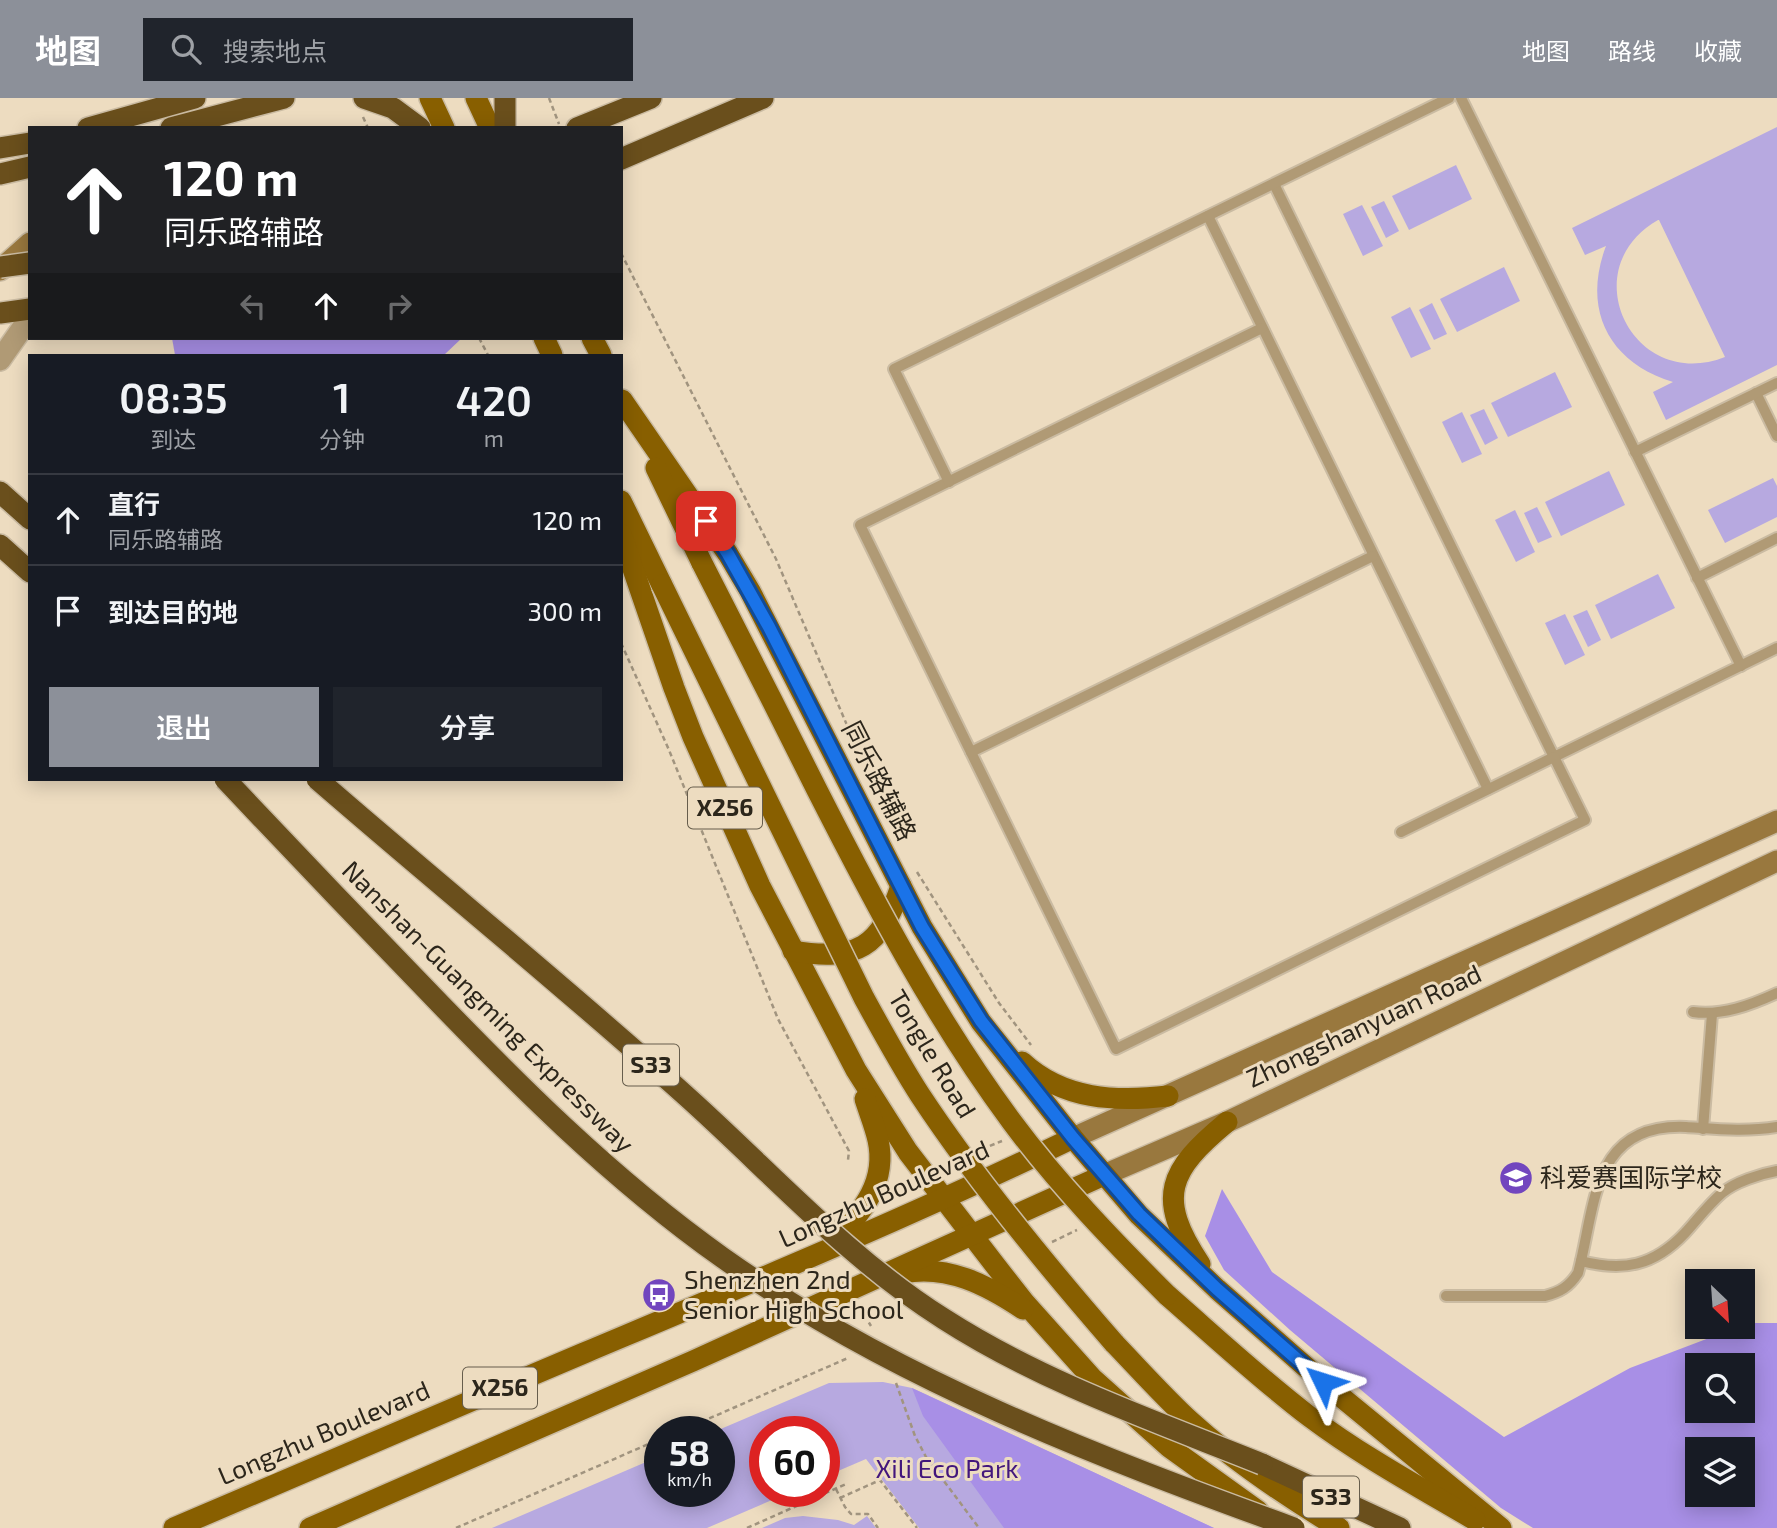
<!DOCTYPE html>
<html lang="zh">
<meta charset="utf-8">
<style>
:root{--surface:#171b24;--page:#20242c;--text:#f1f3f6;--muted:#9ea1a6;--line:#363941;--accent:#8c9099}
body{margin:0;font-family:"Exo 2","Noto Sans SC",sans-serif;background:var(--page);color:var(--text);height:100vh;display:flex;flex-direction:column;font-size:26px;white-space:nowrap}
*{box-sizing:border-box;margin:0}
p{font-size:23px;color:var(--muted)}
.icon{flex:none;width:38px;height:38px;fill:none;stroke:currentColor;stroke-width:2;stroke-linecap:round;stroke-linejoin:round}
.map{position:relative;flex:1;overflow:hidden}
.details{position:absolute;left:28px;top:256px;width:595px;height:427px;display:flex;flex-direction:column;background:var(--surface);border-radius:0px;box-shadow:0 4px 18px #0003}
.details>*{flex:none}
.guide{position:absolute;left:28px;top:28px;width:595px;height:214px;border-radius:0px;box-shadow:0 4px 18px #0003;background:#202124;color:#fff;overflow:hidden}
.needle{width:46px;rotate:155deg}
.tools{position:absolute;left:1685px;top:1171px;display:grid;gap:14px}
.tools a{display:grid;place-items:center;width:70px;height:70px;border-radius:0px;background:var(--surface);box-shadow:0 4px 18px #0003;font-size:35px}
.speed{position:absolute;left:644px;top:1318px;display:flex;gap:14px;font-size:35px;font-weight:700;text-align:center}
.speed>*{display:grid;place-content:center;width:91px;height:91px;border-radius:50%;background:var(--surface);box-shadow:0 4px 18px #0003;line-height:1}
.speed small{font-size:18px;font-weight:400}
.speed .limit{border:10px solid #d22;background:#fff;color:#111}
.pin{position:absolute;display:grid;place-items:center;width:60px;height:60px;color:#fff;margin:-30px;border-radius:14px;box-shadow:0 4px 10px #0006}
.me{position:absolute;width:77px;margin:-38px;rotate:311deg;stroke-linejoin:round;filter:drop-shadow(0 0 5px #0008)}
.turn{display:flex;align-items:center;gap:24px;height:147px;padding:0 21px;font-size:32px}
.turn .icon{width:91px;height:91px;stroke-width:2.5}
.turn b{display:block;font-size:49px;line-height:60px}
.lanes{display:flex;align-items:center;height:66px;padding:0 21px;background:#0003;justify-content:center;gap:35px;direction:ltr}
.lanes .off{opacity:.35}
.eta{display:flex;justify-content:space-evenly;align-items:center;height:119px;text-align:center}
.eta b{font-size:42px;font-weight:600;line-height:49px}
.primary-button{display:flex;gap:14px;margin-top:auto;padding:14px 21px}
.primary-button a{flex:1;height:80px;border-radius:0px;background:var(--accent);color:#fff;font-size:28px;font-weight:600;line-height:80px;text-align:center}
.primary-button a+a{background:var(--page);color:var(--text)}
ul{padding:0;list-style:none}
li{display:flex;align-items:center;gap:21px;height:91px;padding:0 21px;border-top:2px solid var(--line)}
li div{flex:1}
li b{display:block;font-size:26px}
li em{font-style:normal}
header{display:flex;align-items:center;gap:42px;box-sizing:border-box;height:98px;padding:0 35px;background:var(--accent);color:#fff}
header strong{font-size:33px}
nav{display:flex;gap:38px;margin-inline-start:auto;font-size:24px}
.search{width:490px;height:63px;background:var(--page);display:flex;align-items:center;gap:18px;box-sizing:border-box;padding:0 24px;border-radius:0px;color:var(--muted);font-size:26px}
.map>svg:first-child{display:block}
.green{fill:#b7a9e0;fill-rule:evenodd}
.forest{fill:#a88fe6;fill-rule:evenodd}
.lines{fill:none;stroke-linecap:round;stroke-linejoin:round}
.lane-casing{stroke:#cabba2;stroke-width:14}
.street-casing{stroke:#cabba2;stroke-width:24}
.secondary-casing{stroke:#cabba2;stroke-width:24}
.primary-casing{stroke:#cabba2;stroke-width:24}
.highway-casing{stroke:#cabba2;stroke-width:24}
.path{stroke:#a1947f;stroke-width:2.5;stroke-dasharray:5 3.5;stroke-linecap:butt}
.lane{stroke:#b09a75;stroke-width:10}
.street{stroke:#b09a75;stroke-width:21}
.secondary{stroke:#99783e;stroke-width:21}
.primary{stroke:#885f00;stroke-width:21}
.highway{stroke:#6a4f1c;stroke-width:21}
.primary-bridge-casing{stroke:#cabba2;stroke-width:24;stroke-linecap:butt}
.highway-bridge-casing{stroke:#cabba2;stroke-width:24;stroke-linecap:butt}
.primary-bridge{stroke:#885f00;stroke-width:21}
.highway-bridge{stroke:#6a4f1c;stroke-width:21}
.route-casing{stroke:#114b97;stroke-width:18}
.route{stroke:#1a73e8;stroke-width:12}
.labels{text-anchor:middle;stroke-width:6;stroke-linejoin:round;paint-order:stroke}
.shield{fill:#eddcc0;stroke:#665d4c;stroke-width:2}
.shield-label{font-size:24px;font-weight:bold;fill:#2c261b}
.street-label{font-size:26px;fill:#2c261b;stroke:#eddcc0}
.poi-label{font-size:26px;fill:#2c261b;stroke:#eddcc0;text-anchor:start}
.park-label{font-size:26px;fill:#42167c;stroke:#eddcc0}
</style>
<header>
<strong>地图</strong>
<div class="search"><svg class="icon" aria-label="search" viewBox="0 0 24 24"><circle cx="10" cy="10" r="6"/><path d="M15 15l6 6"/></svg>搜索地点</div>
<nav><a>地图</a><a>路线</a><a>收藏</a></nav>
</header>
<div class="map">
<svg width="1777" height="1430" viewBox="0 0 1777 1430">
<rect width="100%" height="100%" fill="#eddcc0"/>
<g class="green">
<path d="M1777 29V267L1666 322 1653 294 1673 284C1608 264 1582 211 1606 148L1585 157 1572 130ZM1658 122H1659L1725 259C1633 295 1572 171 1658 122Z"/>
<polygon points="1456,67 1472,101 1409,132 1392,98"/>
<polygon points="1384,103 1399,133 1386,140 1371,109"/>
<polygon points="1362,107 1383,148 1363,158 1343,116"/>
<polygon points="1504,169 1520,203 1457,234 1440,201"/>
<polygon points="1432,205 1447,236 1434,242 1419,212"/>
<polygon points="1410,209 1431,251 1411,260 1391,219"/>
<polygon points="1555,274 1572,309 1508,339 1491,305"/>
<polygon points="1484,311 1498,340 1485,347 1470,317"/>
<polygon points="1462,314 1482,356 1462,365 1442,324"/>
<polygon points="1609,373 1625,407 1561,438 1545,404"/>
<polygon points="1773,380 1777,388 1777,419 1725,445 1708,412"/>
<polygon points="1537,409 1552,439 1538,445 1524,415"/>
<polygon points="1515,412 1535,454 1516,464 1495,422"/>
<polygon points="1658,476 1675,510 1611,541 1595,507"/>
<polygon points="1587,512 1601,542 1588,549 1573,518"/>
<polygon points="1565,516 1585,557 1565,567 1545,525"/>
<polygon points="883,1284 912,1290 1214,1430 919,1430 866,1361 824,1379 824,1334 765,1334 765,1393 793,1393 707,1430 492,1430 660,1358 660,1393 719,1393 719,1334 716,1333 829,1285"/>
<polygon points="803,1418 838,1422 854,1427 867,1418 876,1430 762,1430 785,1420"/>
</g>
<g class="forest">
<polygon points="172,240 462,240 444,257 175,257"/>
<path d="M1222 1091 1272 1174 1504 1339 1630 1270 1738 1229 1743 1228 1746 1225H1777V1430H1533L1501 1410 1290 1232 1224 1172 1205 1138ZM1698 1267H1743V1312H1698ZM1698 1351H1743V1396H1698Z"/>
<polygon points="912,1290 1214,1430 1004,1430 923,1318"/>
</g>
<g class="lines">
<g class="lane-casing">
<g id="lane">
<polyline points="1461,0 1741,568"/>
<polyline points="1274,86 1554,659 1777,550"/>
<polyline points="1208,118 1488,691"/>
<polyline points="1262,230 860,427 1116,951 1585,722 1554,659 1401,734"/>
<polyline points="1756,295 1777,338"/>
<polyline points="1635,354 1777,285"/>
<polyline points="949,384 894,271 1449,0"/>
<polyline points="1697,480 1777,440"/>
<polyline points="971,654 1373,458"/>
<path d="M1693 914C1722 918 1751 907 1777 895"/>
<polyline points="1703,1031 1712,916"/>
<path d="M1581 1163C1623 1174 1654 1168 1685 1135 1697 1122 1708 1107 1722 1095 1735 1084 1760 1076 1777 1073"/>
<path d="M1446 1198H1545C1560 1194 1569 1189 1578 1175 1596 1108 1591 1025 1686 1029 1717 1031 1745 1034 1777 1029"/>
</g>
</g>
<g class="street-casing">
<polyline id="street" points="0,262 30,219"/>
</g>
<g class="secondary-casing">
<g id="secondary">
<polyline points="0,172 30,145"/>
<polyline points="1073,1040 1777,723"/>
<polyline points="1104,1077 1227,1024 1777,763"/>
</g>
</g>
<g class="primary-casing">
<g id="primary">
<polyline points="430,0 444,30"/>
<polyline points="476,0 490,30"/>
<polyline points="544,240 552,257"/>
<polyline points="592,240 601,257"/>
<polyline points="622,302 728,456 750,493 922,829 981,924 1073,1040 1139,1117 1217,1191 1323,1284 1501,1430"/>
<polyline points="656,370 702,465"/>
<polyline points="621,403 662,487"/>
<polyline points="621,436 674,590 693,639 760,788 856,972 908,1054 995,1167 1024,1204 1092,1280 1169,1349 1258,1413"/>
<path d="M793 853C857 864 881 849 901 788"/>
<path d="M1022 964C1063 1002 1116 1004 1168 998"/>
<path d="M832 1147C859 1116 888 1087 878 1042 875 1028 869 1014 865 1001"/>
<path d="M1200 1166C1155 1099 1169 1072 1227 1024"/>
<path d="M903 1175C947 1166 987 1187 1023 1211"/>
<path d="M1167 1197C1214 1238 1260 1281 1310 1319 1362 1358 1419 1389 1475 1422"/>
<path d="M1114 1245C1139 1271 1163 1298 1190 1323 1235 1364 1286 1398 1339 1430"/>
<path d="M174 1430C311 1371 447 1313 584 1255 748 1186 912 1118 1073 1040"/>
<polyline points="310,1430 693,1263 1104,1077"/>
</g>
</g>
<g class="highway-casing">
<g id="highway">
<polyline points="364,0 393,10 420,30"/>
<polyline points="505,0 505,30"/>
<polyline points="88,30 195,0"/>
<polyline points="171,30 284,0"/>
<polyline points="577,30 651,0"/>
<polyline points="0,50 30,45"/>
<polyline points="621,61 763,0"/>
<polyline points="0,76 30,69"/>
<polyline points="0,215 30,211"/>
<polyline points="0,394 30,421"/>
<polyline points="0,447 30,474"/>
<polyline points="1262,1366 1400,1430"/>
</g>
</g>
<g class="path">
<polyline points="549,0 559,26"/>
<polyline points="363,19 368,30"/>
<polyline points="621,155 776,461 873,688"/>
<polyline points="479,240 488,257"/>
<polyline points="621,545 669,652 778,921 849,1053 848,1062"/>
<polyline points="917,774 999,905 1031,947"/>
<polyline points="982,1051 1002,1043"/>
<polyline points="1052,1144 1077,1132"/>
<polyline points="860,1210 871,1228"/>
<polyline points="896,1285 915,1338 926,1359 979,1430"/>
<polyline points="678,1334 848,1260"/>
<polyline points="836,1391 845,1409 851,1416 868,1416 878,1430"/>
<polyline points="840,1400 880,1382 917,1430"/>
<polyline points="456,1430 660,1341"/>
<polyline points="747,1430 846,1386"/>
</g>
<use href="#lane" class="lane"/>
<use href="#street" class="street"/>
<use href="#secondary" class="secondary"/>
<use href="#primary" class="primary"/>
<use href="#highway" class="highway"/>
<g class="primary-bridge-casing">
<g id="primary-bridge">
<path d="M702 465C741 541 779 616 817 692 875 806 935 920 1012 1024 1058 1086 1112 1142 1167 1197"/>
<path d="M662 487 864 900C882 933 900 966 920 997 976 1082 1047 1168 1114 1245"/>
</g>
</g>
<g class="highway-bridge-casing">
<g id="highway-bridge">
<polyline points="0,169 30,165"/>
<path d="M225 681C289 749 353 816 418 883 514 983 610 1080 723 1160 894 1281 1098 1359 1294 1430"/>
<path d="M317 681C439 787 565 889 685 997 770 1073 847 1160 944 1221 1042 1284 1155 1323 1262 1366"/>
</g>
</g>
<use href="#primary-bridge" class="primary-bridge"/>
<use href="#highway-bridge" class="highway-bridge"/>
</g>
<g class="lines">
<g class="route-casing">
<polyline id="route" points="706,423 728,456 769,529 922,829 981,923 1073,1040 1139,1116 1217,1191 1323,1284"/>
</g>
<use href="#route" class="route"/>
</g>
<defs>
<g id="school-disc" transform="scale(1.75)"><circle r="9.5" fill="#7246be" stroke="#eddcc0"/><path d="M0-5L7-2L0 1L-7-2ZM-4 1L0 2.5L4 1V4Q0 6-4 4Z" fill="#fff"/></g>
<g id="bus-disc" transform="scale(1.75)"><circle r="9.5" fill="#7246be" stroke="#eddcc0"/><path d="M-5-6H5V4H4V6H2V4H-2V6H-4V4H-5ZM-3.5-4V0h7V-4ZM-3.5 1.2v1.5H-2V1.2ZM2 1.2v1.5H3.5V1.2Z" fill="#fff"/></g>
</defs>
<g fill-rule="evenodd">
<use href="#school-disc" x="1516" y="1080"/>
<use href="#bus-disc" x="659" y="1197"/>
</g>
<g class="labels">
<g class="shield">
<rect x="688" y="689.5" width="74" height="41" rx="5"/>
<rect x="623" y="946.5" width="56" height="41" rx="5"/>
<rect x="463" y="1269.5" width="74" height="41" rx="5"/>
<rect x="1303" y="1378.5" width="56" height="41" rx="5"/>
</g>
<g class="shield-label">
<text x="725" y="718">X256</text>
<text x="651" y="975">S33</text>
<text x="500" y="1298">X256</text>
<text x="1331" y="1407">S33</text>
</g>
<g class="street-label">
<text transform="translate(879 683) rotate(63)" y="9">同乐路辅路</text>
<text transform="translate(488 909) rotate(45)" y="9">Nanshan-Guangming Expressway</text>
<text transform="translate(1364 928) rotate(-25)" y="9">Zhongshanyuan Road</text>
<text transform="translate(932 956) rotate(59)" y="9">Tongle Road</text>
<text transform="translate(884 1096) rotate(-24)" y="9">Longzhu Boulevard</text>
<text transform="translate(324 1335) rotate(-23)" y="9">Longzhu Boulevard</text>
</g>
<g class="poi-label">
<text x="1540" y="1089">科爱赛国际学校</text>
<text x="684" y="1191">Shenzhen 2nd<tspan x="684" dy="30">Senior High School</tspan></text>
</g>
<g class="park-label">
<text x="947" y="1380">Xili Eco Park</text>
</g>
</g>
</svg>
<div class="tools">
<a><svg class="needle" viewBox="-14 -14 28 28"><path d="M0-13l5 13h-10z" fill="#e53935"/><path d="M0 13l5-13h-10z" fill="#9ea1a6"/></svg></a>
<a><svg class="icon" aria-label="search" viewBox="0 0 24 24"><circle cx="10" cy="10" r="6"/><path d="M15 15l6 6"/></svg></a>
<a><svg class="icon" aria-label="layers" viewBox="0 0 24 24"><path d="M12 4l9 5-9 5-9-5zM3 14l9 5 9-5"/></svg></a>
</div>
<div class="speed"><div>58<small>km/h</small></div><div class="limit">60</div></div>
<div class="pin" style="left:706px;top:423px;background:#d93025"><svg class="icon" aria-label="arrive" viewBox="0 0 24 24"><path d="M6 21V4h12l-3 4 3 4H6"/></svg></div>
<svg class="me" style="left:1323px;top:1284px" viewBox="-20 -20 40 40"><path d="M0-17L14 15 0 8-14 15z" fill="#1a73e8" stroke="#fff" stroke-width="4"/></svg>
<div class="guide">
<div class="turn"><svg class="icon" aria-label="ahead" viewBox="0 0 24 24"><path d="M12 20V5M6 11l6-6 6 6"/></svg><div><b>120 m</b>同乐路辅路</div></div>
<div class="lanes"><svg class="icon off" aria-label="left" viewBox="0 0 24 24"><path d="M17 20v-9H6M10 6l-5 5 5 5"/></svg><svg class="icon" aria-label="ahead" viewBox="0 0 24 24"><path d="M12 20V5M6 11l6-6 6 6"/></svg><svg class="icon off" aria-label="right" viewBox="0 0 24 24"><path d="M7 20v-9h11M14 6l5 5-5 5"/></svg></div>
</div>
<section class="details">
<div class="eta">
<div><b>08:35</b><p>到达</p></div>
<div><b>1</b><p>分钟</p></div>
<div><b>420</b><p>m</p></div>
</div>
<ul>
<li><svg class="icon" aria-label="ahead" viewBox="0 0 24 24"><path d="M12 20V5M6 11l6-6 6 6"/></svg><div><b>直行</b><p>同乐路辅路</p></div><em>120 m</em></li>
<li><svg class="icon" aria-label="arrive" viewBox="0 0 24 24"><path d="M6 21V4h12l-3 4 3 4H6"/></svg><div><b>到达目的地</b></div><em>300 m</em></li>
</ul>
<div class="primary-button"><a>退出</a><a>分享</a></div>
</section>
</div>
